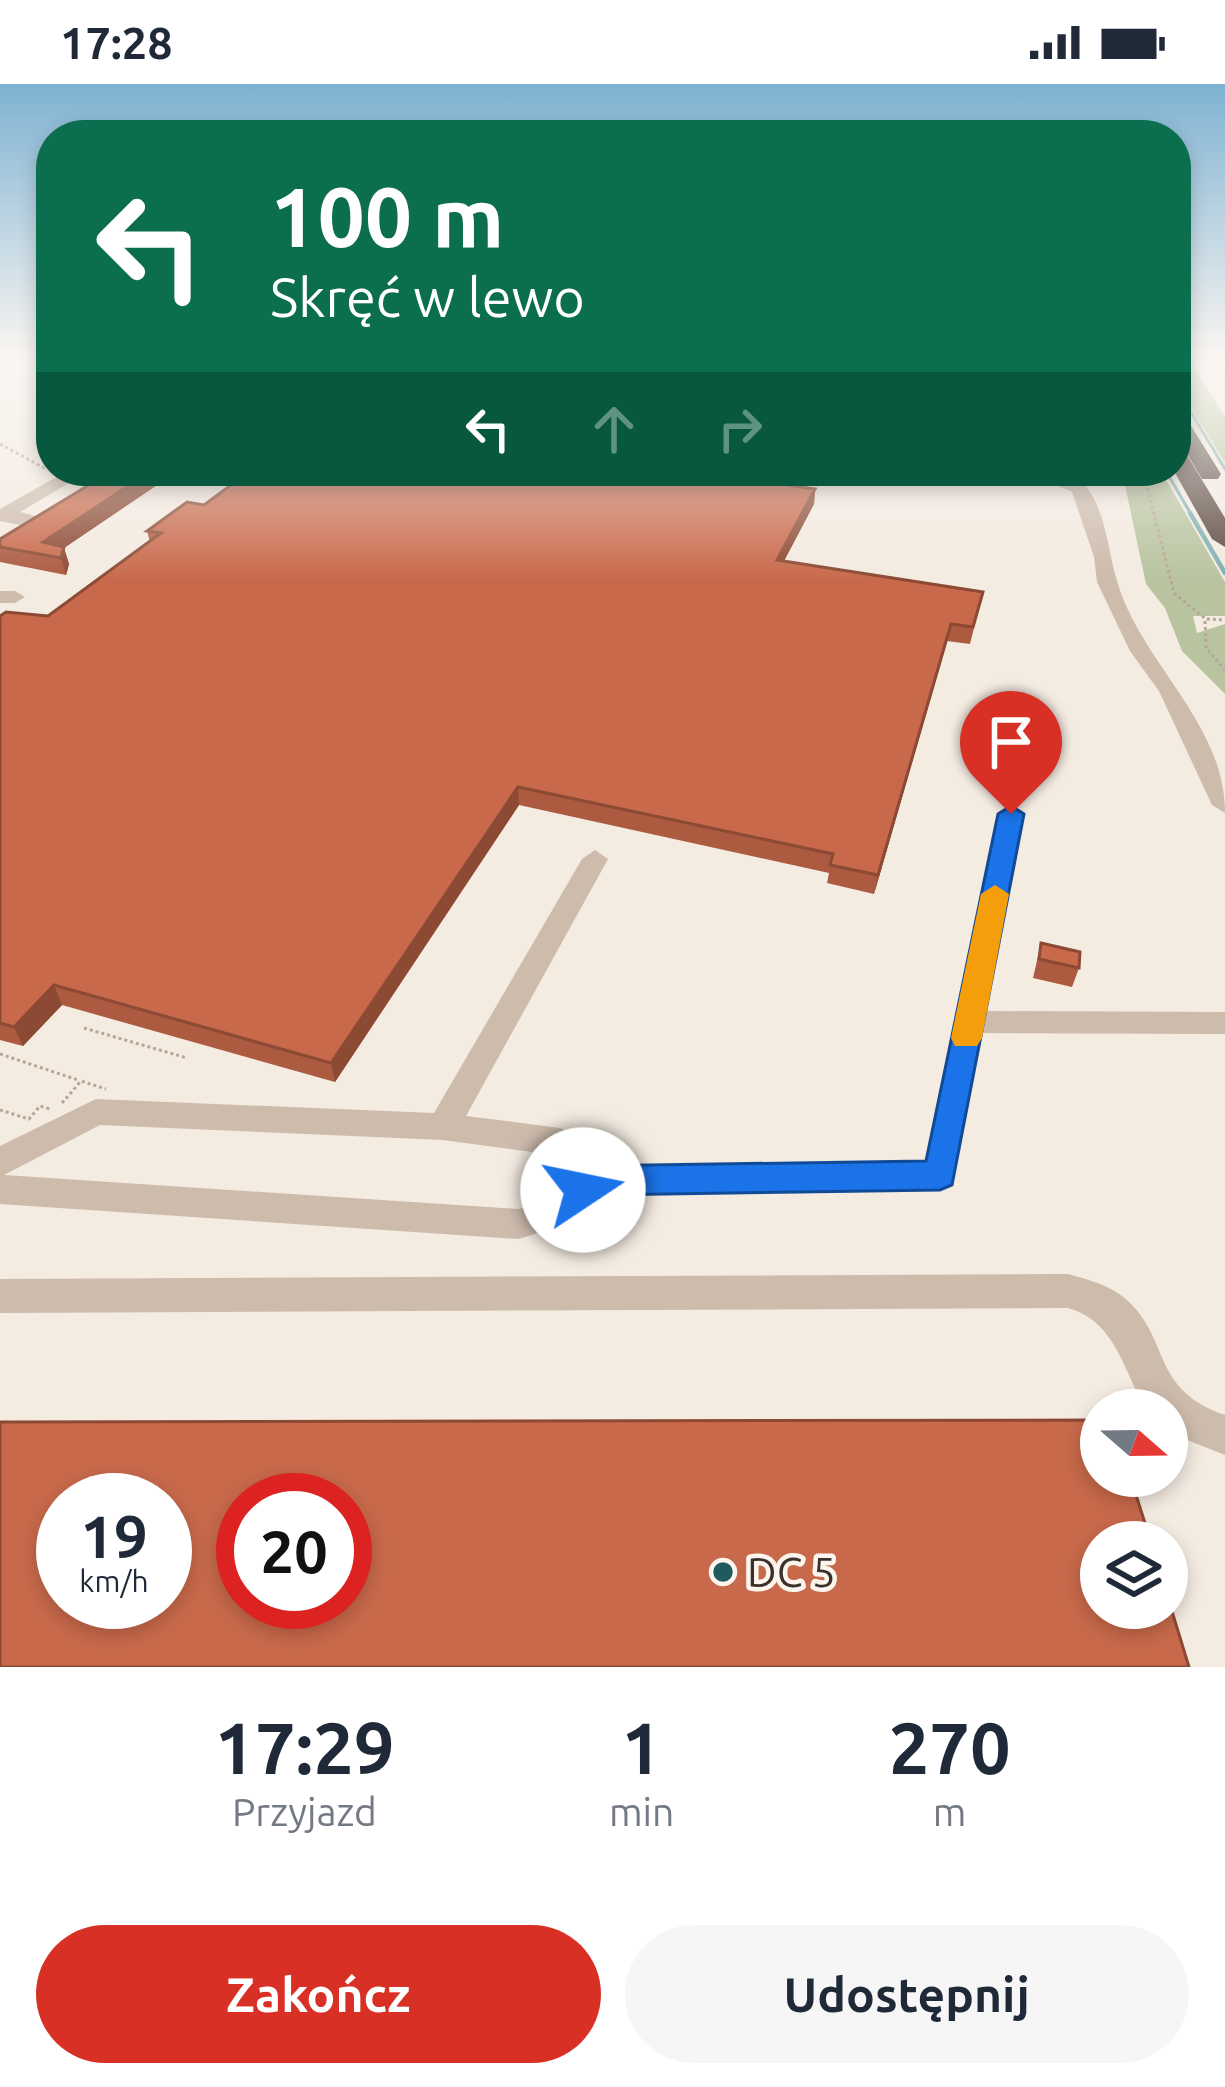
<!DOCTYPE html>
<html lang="pl">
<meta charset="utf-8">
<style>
:root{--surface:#fff;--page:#f6f6f7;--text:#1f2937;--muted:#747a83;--accent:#d93025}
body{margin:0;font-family:Ubuntu,sans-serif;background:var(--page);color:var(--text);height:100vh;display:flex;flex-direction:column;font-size:45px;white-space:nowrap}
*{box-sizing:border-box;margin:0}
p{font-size:39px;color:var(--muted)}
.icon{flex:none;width:66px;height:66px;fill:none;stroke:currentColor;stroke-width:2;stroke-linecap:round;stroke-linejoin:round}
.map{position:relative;height:1583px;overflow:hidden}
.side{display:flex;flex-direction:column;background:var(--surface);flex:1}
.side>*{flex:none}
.top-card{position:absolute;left:36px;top:36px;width:1155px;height:366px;border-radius:48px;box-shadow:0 6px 18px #0003;background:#0b6e4f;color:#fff;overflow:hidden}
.needle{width:78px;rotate:110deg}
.buttons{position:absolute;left:1080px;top:1305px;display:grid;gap:24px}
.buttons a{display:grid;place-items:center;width:108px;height:108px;border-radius:50%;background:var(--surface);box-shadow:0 6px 18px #0003;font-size:60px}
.speed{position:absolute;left:36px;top:1389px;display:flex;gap:24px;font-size:60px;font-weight:700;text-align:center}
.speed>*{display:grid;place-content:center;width:156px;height:156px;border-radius:50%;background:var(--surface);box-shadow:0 6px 18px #0003;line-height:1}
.speed small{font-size:30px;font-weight:400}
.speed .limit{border:18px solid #d22;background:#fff;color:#111}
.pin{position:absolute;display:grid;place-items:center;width:102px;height:102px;color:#fff;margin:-123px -51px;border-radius:50% 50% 50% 0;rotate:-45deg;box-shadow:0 0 12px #0007}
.pin .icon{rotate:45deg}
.me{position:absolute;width:132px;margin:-66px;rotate:79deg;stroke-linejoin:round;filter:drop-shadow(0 0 9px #0008)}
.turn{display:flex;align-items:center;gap:42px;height:252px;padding:0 36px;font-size:54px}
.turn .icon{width:156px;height:156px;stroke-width:2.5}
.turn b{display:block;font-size:84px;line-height:102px}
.lanes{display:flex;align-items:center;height:114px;padding:0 36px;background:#0003;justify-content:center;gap:60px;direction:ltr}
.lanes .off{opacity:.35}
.eta{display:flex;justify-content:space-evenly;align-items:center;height:204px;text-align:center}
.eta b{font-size:72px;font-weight:700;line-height:84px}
.action{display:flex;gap:24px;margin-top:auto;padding:24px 36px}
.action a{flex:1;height:138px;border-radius:72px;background:var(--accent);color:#fff;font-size:48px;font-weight:700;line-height:138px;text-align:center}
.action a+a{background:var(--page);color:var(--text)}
.status{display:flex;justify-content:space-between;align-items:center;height:84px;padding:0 60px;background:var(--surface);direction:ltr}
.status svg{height:33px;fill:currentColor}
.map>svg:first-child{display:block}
.green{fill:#b8c4a0}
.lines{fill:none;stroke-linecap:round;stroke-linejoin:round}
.stream-far1{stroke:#7fb0b2;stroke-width:3}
.stream{stroke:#7fb0b2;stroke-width:4.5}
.path{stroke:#b9a596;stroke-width:3;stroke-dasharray:3 3;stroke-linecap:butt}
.minor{fill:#cdbbac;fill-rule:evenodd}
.highway{fill:#5c4a42;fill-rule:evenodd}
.wall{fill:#ac5a40}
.shaded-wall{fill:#8c4a34}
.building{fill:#c8694b;stroke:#8c4a34;stroke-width:3;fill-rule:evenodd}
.route{fill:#1a73e8;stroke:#114b97;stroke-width:3}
.slow{fill:#f59e0b}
.poi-dot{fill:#1f5a5e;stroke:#fbf5ee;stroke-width:4.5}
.labels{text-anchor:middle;stroke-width:9;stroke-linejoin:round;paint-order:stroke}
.near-poi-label{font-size:42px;fill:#3b302b;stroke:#fbf5ee;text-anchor:start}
</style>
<div class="status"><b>17:28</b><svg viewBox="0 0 49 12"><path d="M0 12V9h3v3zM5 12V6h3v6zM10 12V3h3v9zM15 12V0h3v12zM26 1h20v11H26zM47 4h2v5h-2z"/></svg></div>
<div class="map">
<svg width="1225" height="1583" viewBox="0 0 1225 1583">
<rect width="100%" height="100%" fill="#f4ebe1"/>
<g class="green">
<polygon points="1176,275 1189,275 1225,333 1225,379 1176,298"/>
<polygon points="1122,387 1161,387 1225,498 1225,532 1193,532 1197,549 1225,540 1225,610 1182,567 1165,524 1146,500"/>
</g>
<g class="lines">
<g class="stream-far1">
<polyline points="1176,303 1225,385"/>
<polyline points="1166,387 1192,432"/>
</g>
<polyline class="stream" points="1190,429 1225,489"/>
<g class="path">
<polyline points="0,360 46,385"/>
<polyline points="1143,387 1174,509 1206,535 1225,536"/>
<polyline points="1094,394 1144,398"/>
<polyline points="1205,537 1206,564 1225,586"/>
<polyline points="84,944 187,974"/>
<polyline points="0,970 78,996"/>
<polyline points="62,1019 81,997 106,1005"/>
<polyline points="0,1026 29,1035 40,1022 50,1025"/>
</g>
<g class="minor">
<polygon points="67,387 89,387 20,428 39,433 62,421 68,422 68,430 42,445 0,437 0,425"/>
<path d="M1023 387C1042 387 1071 386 1085 401 1106 426 1108 468 1117 497 1141 580 1225 638 1225 729L1212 721 1159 607 1130 567 1097 498 1094 473 1072 408Z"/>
<polygon points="0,507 15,507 25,513 15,519 0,519"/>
<path d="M1011 722 1024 730 987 927 1225 928V950L983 949 952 1101 940 1105 593 1111 572 1138 519 1155 0 1120V1062L96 1015 434 1029 582 775 595 766 608 775 466 1032 560 1044 592 1059 599 1082 926 1077 998 730ZM100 1041 443 1056 554 1071 564 1077 563 1099 547 1116 519 1125 4 1091Z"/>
<path d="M1068 1190C1086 1195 1106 1200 1122 1212 1172 1251 1148 1305 1225 1331V1371L1167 1348V1326H1147C1123 1288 1117 1238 1068 1224L0 1229V1195Z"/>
</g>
<g class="highway">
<polygon points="1176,327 1183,329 1221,390 1218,395 1202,395 1199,390 1176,351"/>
<polygon points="1176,364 1184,366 1225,434 1225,463 1212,455 1174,387"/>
</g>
</g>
<g class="wall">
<polygon points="112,387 157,387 160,399 64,464 69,480 66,491 0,478 0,455"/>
<polygon points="235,387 691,387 815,405 814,420 784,477 983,508 970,560 947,557 874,810 827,799 829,789 519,721 335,998 62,921 23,962 0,956 0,532 48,532 150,458 147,447 204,421 239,395 236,394"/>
<polygon points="1041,859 1079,884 1072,903 1033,894"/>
</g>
<g class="shaded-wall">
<polygon points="151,387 157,387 160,399 64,464 69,480 66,491 61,474 43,458"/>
<polygon points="815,405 814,420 776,492 777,476"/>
<polygon points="951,540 947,557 874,810 878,791"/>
<polygon points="518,703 519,721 335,998 331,979"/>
<polygon points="54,901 62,921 23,962 14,943"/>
</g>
<g class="building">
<polygon points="112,387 151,387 43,458 64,463 61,474 0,463 0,455"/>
<polygon points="250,387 691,387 815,405 777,476 983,508 973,543 951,540 878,791 830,781 833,770 518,703 331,979 54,901 14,943 0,939 0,532 6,528 48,532 161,449 147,447 187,418 204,421"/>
<polygon points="1041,859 1080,868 1079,884 1039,875"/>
<path d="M1101 1336V1392H1130L1151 1458H1101V1524H1167V1511L1189 1583H0V1338ZM63 1416H165V1518H63ZM243 1416H345V1518H243Z"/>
</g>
<linearGradient id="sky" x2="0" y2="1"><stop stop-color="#7eb2d2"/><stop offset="0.55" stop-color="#faf6f2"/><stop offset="1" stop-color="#faf6f2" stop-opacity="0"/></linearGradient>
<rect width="1225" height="497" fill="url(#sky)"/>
<polygon class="route" points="1011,722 1024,730 952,1101 940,1106 598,1111 583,1121 570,1116 565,1106 571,1086 583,1082 926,1077 998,730"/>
<polygon class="slow" points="995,801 1009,810 982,954 977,962 955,962 951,954 981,810"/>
<circle class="poi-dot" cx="723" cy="1488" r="12"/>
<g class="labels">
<g class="near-poi-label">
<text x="747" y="1503">DC 5</text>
</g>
</g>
</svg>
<div class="buttons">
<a><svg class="needle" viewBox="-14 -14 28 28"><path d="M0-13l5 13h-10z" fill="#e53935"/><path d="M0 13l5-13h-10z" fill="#747a83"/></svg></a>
<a><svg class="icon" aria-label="layers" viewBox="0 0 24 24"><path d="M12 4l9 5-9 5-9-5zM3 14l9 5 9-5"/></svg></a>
</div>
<div class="speed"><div>19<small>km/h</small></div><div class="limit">20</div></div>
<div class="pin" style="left:1011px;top:730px;background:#d93025"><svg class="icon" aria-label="arrive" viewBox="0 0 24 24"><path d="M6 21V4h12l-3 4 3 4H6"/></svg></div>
<svg class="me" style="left:583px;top:1106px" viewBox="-20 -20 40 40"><circle r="19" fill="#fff"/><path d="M0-13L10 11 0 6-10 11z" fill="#1a73e8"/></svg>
<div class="top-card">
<div class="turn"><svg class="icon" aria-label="left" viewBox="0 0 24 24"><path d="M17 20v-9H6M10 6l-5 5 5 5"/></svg><div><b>100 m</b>Skręć w lewo</div></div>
<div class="lanes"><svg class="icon" aria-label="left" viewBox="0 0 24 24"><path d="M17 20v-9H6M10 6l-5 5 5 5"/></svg><svg class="icon off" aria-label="ahead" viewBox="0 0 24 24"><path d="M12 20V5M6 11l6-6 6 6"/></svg><svg class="icon off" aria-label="right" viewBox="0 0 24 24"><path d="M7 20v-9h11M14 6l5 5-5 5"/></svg></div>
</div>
</div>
<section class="side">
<div class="eta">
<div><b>17:29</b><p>Przyjazd</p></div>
<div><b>1</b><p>min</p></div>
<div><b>270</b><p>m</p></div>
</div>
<div class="action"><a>Zakończ</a><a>Udostępnij</a></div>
</section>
